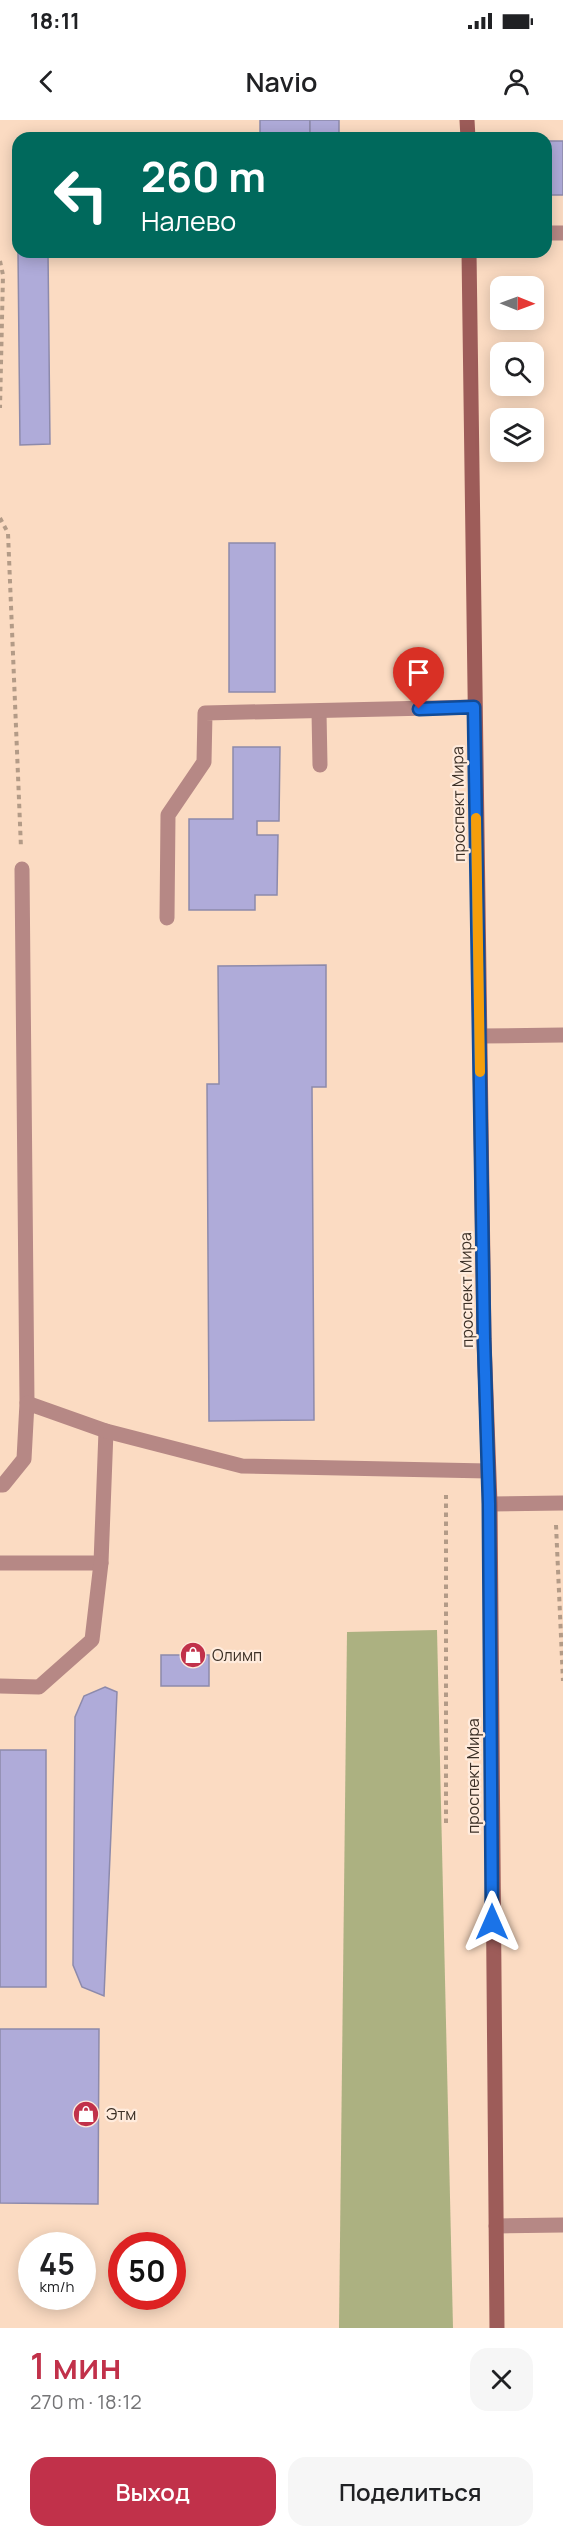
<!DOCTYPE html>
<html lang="ru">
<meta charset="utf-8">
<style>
:root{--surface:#fff;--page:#f6f6f6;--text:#202124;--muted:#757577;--accent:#c1314a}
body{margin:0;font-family:Manrope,sans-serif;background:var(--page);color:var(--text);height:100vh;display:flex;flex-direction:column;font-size:22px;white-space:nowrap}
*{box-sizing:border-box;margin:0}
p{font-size:20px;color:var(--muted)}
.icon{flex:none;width:33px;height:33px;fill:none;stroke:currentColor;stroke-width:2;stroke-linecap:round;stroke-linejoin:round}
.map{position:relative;height:2208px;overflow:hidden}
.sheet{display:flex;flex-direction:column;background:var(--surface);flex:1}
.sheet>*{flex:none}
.banner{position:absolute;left:12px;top:12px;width:540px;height:126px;border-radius:18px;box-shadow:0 3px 15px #0003;background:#00695c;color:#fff;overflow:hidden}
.needle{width:39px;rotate:91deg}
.controls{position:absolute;left:490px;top:156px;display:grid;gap:12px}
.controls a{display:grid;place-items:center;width:54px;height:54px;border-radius:12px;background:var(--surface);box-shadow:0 3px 15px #0003;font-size:30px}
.speed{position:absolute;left:18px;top:2112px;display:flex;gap:12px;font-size:30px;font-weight:700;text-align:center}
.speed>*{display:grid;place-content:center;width:78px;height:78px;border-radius:50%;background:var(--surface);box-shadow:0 3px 15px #0003;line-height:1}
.speed small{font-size:15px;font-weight:400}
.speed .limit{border:9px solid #d22;background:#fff;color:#111}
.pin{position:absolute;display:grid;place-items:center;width:51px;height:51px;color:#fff;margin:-62px -26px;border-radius:50% 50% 50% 0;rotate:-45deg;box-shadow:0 0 6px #0007}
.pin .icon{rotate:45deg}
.me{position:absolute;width:66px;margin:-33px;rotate:0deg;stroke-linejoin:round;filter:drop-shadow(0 0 4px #0008)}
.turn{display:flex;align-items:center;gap:21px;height:126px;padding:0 30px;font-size:27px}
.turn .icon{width:78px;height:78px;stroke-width:2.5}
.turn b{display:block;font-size:42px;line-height:51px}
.round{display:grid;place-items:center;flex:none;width:63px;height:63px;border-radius:18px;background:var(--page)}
.overview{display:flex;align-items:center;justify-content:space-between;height:102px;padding:0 30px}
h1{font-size:36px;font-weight:600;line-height:45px;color:var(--accent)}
.primary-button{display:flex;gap:12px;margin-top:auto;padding:12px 30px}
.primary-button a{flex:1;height:69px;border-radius:18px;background:var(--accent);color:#fff;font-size:24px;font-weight:600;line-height:69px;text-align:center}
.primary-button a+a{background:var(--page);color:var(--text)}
.status{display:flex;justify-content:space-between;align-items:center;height:42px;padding:0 30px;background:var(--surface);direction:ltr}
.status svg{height:16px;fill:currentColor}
header{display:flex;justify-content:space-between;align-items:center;height:78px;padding:0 30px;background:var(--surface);font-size:27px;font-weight:600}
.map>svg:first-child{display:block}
.forest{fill:#acb181}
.building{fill:#afabd9;stroke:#8d8aab;stroke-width:1.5}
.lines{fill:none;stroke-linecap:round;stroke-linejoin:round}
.path{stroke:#b39b87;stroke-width:4;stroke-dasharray:4.5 4.5;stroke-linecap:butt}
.lane{stroke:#b68885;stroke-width:15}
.street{stroke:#b68885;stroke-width:15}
.secondary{stroke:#9d5c59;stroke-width:15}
.route-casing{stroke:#114b97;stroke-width:15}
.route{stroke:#1a73e8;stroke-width:10}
.slow{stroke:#f59e0b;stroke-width:10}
.labels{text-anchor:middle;stroke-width:4.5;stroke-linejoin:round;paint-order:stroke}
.street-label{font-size:16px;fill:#3c3026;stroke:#ffebdc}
.poi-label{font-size:16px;fill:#3c3026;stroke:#ffebdc;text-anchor:start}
</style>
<div class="status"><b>18:11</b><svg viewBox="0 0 49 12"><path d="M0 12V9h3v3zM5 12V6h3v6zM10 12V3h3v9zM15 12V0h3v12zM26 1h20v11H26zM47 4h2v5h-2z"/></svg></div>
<header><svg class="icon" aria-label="back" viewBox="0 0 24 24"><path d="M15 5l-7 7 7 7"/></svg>Navio<svg class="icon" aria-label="person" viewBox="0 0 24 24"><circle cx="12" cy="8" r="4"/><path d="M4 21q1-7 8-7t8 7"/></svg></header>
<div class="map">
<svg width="563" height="2208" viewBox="0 0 563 2208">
<rect width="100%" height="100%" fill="#fbdbc2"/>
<polygon class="forest" points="437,1510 453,2208 339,2208 347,1512"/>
<g class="building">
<rect x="260" y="0" width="50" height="14"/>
<rect x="310" y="0" width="29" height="14"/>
<polygon points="547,21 563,21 563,75 548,75"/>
<polygon points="18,132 48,132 50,324 20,325"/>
<rect x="229" y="423" width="46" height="149"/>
<polygon points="233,627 280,627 279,701 257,701 257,715 278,715 277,775 255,775 255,790 189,790 189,699 233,699"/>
<polygon points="326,845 326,967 312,967 314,1300 209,1301 207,964 219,964 218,846"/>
<rect x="161" y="1535" width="48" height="31"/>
<polygon points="105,1567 117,1572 104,1876 82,1867 73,1845 75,1597 84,1576"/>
<rect x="0" y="1630" width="46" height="237"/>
<polygon points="0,1909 99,1909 98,2084 0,2083"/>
</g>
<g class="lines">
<g class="path">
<polyline points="0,141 3,155 0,288"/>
<polyline points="0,398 8,413 21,728"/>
<polyline points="556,1405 563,1561"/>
<polyline points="446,1703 446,1375"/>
</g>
<g class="lane">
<polyline points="546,113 563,113"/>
<polyline points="319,592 320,645"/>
<polyline points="22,749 27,1283"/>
<polyline points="167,798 168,695 204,642 205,593 474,587"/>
<polyline points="480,916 563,915"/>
<polyline points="490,1384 563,1383"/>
<polyline points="0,1443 101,1443 106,1311"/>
<polyline points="0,1566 39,1567 92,1520 101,1443"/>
<polyline points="496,2106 563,2105"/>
</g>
<polyline class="street" points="0,1365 3,1365 24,1339 27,1283 106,1311 242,1346 488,1351"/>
<g class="secondary">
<polyline points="467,0 468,18"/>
<polyline points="469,132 484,1219 490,1384 497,2208"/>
</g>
</g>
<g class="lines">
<g class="route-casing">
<polyline id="route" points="419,589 474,587 484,1219 489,1384 492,1802"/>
</g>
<use href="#route" class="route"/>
<polyline class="slow" points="476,698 480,952"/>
</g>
<defs>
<g id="shop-disc" transform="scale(1.35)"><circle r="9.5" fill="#c1314a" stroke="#ffebdc"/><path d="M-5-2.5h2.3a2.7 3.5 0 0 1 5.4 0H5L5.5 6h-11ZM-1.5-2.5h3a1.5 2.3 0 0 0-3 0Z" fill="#fff"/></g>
</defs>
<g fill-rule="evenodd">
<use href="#shop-disc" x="193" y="1535"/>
<use href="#shop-disc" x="86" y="1994"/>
</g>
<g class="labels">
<g class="street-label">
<text transform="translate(458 684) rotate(-91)" y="6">проспект Мира</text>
<text transform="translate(466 1170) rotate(-91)" y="6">проспект Мира</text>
<text transform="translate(473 1656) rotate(-90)" y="6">проспект Мира</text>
</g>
<g class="poi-label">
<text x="212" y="1541">Олимп</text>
<text x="106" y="2000">Этм</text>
</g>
</g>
</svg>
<div class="controls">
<a><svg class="needle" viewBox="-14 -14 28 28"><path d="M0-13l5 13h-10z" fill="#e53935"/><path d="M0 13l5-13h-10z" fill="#757577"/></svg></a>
<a><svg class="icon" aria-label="search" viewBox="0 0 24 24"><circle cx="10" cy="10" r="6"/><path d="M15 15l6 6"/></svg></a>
<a><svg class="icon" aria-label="layers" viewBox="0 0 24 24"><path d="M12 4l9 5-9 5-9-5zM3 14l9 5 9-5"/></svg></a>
</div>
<div class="speed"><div>45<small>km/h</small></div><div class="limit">50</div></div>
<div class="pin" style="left:419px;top:589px;background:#d93025"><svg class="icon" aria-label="arrive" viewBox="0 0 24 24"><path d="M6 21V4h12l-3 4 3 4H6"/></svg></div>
<svg class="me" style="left:492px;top:1802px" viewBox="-20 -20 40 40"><path d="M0-17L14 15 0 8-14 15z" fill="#1a73e8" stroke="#fff" stroke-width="4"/></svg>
<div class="banner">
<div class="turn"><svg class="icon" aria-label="left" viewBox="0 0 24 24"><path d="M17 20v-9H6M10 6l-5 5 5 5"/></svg><div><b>260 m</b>Налево</div></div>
</div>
</div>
<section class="sheet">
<div class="overview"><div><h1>1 мин</h1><p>270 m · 18:12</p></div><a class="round"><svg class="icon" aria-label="close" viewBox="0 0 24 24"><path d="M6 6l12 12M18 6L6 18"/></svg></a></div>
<div class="primary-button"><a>Выход</a><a>Поделиться</a></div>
</section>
